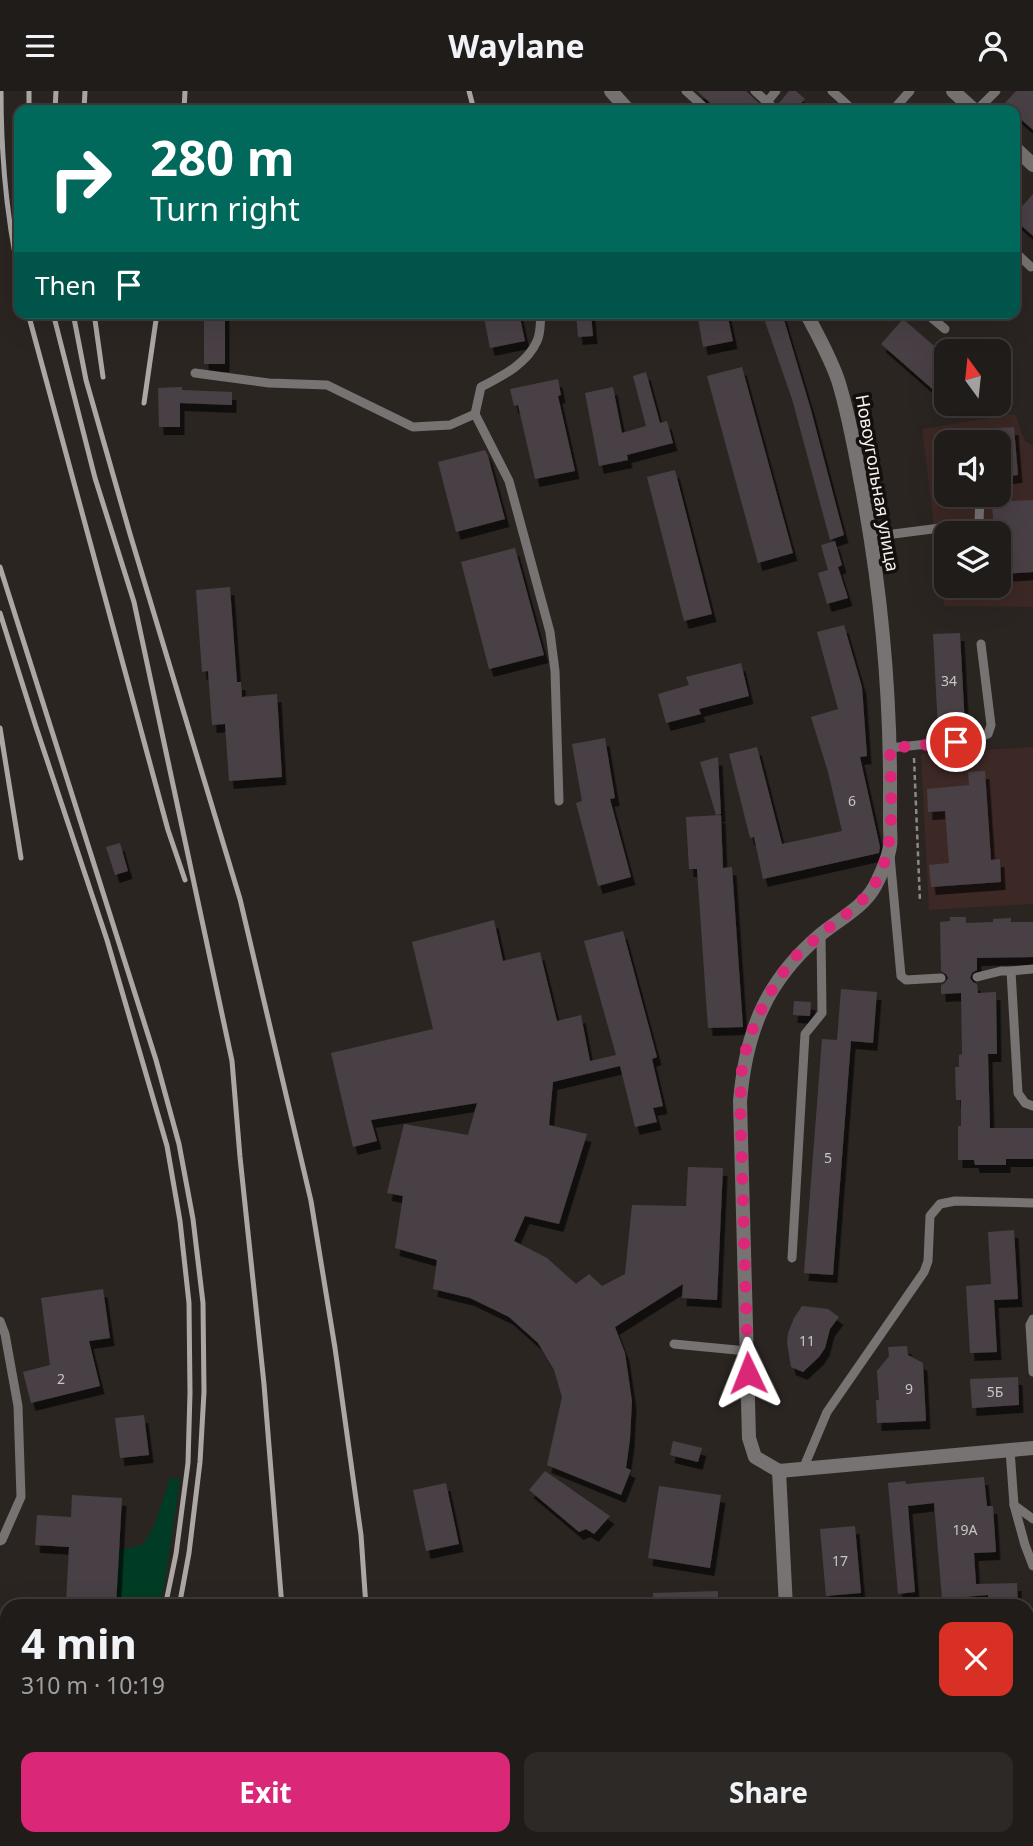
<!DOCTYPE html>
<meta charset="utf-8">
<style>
:root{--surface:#201c1a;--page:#2d2927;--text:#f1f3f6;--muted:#a2a1a2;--line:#3d3a39;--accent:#db2777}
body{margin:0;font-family:"Noto Sans",sans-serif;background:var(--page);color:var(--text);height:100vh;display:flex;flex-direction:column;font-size:26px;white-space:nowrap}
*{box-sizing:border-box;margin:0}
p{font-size:23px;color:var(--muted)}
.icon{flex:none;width:38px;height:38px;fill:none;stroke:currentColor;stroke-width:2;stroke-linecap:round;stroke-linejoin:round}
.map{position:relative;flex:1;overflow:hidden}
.panel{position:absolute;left:0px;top:1508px;width:1034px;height:247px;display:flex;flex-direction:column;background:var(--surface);border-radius:21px 21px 0 0;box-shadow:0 7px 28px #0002,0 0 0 2px var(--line)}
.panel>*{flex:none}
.guide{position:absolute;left:14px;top:14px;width:1006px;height:214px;border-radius:14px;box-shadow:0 7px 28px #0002,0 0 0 2px var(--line);background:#00695c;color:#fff;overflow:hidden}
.needle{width:46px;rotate:345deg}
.controls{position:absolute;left:934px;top:248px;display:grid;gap:14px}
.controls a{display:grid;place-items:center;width:77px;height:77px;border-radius:14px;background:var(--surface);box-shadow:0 7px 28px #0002,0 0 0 2px var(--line);font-size:35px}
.pin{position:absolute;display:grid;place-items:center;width:60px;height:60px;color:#fff;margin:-30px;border:4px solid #fff;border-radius:50%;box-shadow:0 2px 7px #0007}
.me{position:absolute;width:77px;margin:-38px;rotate:358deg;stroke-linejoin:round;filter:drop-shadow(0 0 5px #0008)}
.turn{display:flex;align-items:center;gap:24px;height:147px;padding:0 21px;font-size:32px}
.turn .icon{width:91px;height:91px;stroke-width:2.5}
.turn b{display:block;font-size:49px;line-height:60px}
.then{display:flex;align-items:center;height:66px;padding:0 21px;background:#0003;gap:14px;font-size:26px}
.round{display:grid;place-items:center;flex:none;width:74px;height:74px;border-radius:14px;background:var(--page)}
.headline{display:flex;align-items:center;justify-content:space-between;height:119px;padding:0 21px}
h1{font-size:42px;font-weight:700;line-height:52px}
.cta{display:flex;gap:14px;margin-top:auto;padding:14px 21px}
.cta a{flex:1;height:80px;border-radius:14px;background:var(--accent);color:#fff;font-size:28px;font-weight:700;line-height:80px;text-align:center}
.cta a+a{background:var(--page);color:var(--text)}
header{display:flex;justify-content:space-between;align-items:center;height:91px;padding:0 21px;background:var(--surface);font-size:32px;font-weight:700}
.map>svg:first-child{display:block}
.education{fill:#3c2825;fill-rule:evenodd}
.green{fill:#003c25}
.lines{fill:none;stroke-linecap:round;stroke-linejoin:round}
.stream{stroke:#4a5254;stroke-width:5}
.building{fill:#484044;filter:url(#shadow)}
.path{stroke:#8e8987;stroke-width:2.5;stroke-dasharray:5 3.5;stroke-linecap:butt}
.lane{stroke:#777372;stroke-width:9}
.street{stroke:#777372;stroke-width:14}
.rail{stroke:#aca7a5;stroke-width:5}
.route{stroke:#db2777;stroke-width:12;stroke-dasharray:0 21.6}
.labels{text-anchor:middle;stroke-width:7;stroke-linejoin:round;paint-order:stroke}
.number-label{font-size:14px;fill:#cac5c4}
.street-label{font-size:18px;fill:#f5f1ef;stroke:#120f0d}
</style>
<header><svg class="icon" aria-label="menu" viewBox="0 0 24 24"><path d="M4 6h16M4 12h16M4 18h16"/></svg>Waylane<svg class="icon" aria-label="person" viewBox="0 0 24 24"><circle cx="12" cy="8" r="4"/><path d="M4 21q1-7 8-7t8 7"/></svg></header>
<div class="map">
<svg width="1033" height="1755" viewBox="0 0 1033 1755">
<defs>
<filter id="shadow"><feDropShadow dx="4.5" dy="8" stdDeviation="0" flood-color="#0009"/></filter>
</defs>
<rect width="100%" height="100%" fill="#2b2522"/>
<g class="education">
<path d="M1015 323 1025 350 1033 355V516L944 515 922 338ZM947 352H999V404H947ZM947 443H999V495H947Z"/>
<polygon points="1033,656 1033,813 929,819 921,663"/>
</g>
<polygon class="green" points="170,1387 180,1388 165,1491 159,1515 117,1515 119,1459 143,1454 155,1433"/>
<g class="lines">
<polyline class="stream" points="0,1637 7,1636"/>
</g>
<g class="building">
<polygon points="697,0 746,0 766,19 718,19"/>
<polygon points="789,0 796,0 805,8 795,19 783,19 779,12"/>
<polygon points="1016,0 1033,0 1033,39 1015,23 1015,19 1011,19 1004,13"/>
<polygon points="1033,103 1033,145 1015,129 1015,123"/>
<rect x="204" y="222" width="21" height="51"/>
<polygon points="483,222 519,222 525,250 490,257"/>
<polygon points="576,222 591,222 593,245 578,246"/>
<polygon points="697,222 727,222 733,250 703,256"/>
<polygon points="762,222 782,222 811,319 844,444 830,449 792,308"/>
<polygon points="903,228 947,266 947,293 938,303 881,253"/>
<polygon points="742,276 793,462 758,472 707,285"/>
<polygon points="646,281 660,332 667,330 673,352 627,364 628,369 599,375 585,302 613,296 622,342 646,335 633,285"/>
<polygon points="558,288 561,304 558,305 575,380 535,388 518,314 514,315 510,298"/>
<polygon points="182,296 182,299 232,301 232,314 180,312 180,336 159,336 158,297"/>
<polygon points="1014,336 1018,384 999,386 999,352 997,352 996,337"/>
<polygon points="485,359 488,365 505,428 456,441 438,371"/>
<polygon points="675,379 712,523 684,530 647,386"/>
<polygon points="1033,409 1033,481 1002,483 999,443 994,443 992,411"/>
<polygon points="835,450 842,474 838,476 848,507 827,513 818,482 828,479 821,454"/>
<polygon points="515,457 544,564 489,578 461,471"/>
<polygon points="230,496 237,591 241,591 242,606 277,603 282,686 229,690 225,633 212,634 208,580 202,581 196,499"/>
<polygon points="844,534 862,596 867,665 860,666 880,756 879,762 763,788 754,746 750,747 729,663 757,656 782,753 842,740 828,681 811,626 838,618 817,541"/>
<polygon points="960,542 965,636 938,638 933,543"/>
<polygon points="741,572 749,605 699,618 701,623 666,632 658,603 689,594 686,586"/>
<polygon points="605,647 615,707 610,708 631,786 598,795 576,712 582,710 572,653"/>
<polygon points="718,666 721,723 716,724 700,671"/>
<polygon points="985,680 991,769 1000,768 1001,791 931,796 929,774 949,772 945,720 928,721 927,698 969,694 968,681"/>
<polygon points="721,724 723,777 732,776 743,936 708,937 697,778 689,778 686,726"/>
<polygon points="120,752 128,780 115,784 106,756"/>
<polygon points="950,826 966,826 966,832 993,831 993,828 1011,827 1011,831 1033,831 1033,866 977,867 977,879 972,882 970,887 973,891 977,893 978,902 996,901 997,963 988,963 990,1037 1033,1037 1033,1068 1006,1068 1006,1074 975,1074 974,1069 958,1069 958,1035 961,1035 961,1009 956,1009 955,976 959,976 959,964 962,963 961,902 941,903 941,894 945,892 948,887 946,883 941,880 940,831 950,830"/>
<polygon points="494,829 503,870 540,861 557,930 581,924 590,970 616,964 584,850 623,840 657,966 652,968 663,1015 653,1017 657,1031 635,1036 620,975 553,991 549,1034 587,1043 559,1133 525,1125 514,1150 547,1167 576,1193 589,1183 602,1195 625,1183 632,1114 686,1115 688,1076 723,1077 717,1209 682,1207 683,1193 615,1236 625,1262 632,1310 630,1348 626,1377 631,1379 621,1404 547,1374 562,1306 554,1279 538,1252 509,1226 470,1207 433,1198 437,1169 395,1157 403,1105 387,1102 404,1033 468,1044 477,1012 371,1029 377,1050 353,1056 331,962 433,938 412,851"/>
<polygon points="841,898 877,901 873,952 851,950 833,1184 804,1182 822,948 837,949"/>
<polygon points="794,910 811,911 810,925 793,924"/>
<polygon points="1014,1139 1018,1208 994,1209 997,1261 970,1262 966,1195 991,1193 988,1141"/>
<polygon points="103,1198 110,1247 89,1250 100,1295 31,1312 23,1281 50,1274 41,1207"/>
<polygon points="802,1215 828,1218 839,1226 830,1238 825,1257 819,1266 803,1281 791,1276 787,1252 788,1242 794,1227"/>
<polygon points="907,1255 908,1264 923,1272 926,1330 877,1332 876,1309 879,1309 877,1280 889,1265 888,1256"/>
<polygon points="1018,1286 1019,1314 972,1317 970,1288"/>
<polygon points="144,1324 149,1364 120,1367 115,1327"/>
<polygon points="673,1350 702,1357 698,1371 670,1364"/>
<polygon points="545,1380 610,1425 594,1443 586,1438 579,1441 529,1399"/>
<polygon points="984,1386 987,1415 993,1415 996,1461 974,1462 976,1493 1017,1492 1018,1516 989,1516 988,1504 942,1508 934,1412 908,1415 915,1501 898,1503 888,1392 905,1390 906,1393"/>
<polygon points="446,1392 459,1453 426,1460 413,1399"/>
<polygon points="659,1395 721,1404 710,1477 648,1467"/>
<polygon points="72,1404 122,1407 116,1515 66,1512 69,1456 35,1454 37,1424 71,1426"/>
<polygon points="855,1435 861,1502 826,1505 820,1438"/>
<polygon points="718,1500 718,1516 653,1516 653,1502"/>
</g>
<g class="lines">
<g class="path">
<polyline points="914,667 920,811"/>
<polyline points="52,1748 52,1755"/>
<polyline points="286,1748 286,1755"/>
<polyline points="326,1748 326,1755"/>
<polyline points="428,1748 428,1755"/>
</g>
<g class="lane">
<polyline points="686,0 707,19"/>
<polyline points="755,0 767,11 776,0"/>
<polyline points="832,0 853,19"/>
<polyline points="767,11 776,19"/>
<polyline points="893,19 910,0"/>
<polyline points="977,19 996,0"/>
<polyline points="1015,161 1031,176"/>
<path d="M541 222C540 231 541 242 537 250 527 273 502 285 481 296L475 323 509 390 550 541 555 580 559 710"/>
<polyline points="926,222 945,238"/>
<polyline points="195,282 269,292 327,294 413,336 450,334 475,323"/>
<polyline points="980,404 979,432 982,443"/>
<polyline points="870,446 979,432"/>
<polyline points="889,657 977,648 988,643 991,634 981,553"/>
<polyline points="890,765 901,885 906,889 941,887"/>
<polyline points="1011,880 1033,878"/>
<polyline points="977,886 1001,880 1011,880 1018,1002 1025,1012 1033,1015"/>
<polyline points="792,1167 805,943 822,922 821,843"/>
<polyline points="1033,1228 1030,1234 1033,1281"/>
<polyline points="0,1230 5,1243 18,1315 21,1406 2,1449 0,1450"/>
<polyline points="674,1253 747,1260"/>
<polyline points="1010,1359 1014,1414 1033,1428"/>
<polyline points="803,1378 827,1321 924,1181 928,1170 930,1125 940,1113 955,1110 1033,1112"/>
<polyline points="1014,1414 1025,1454 1033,1475"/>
<polyline points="608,1748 613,1755"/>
<polyline points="906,1748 906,1755"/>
<polyline points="686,1755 687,1748"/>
<polyline points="748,1755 749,1748"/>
</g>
<g class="street">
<polyline points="611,0 628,19"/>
<polyline points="953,0 974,19"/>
<polyline points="1015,57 1033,74"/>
<path d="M779 1380 755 1366 749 1347 740 1010C746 940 766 890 820 844 838 829 864 816 875 795 881 783 888 769 890 755 891 749 890 741 890 734 890 716 890 699 890 681 889 583 879 484 860 387 854 354 848 321 838 289 830 266 818 244 806 222"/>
<polyline points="779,1380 1033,1357"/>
<polyline points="779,1380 786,1516"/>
<polyline points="0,1745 9,1751 10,1755"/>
<polyline points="790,1748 790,1755"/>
</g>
<g class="rail">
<path d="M1 0C1 62 6 123 19 183"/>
<polyline points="469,0 474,19"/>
<polyline points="29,19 29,0"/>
<polyline points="55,19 56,0"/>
<polyline points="84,19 85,0"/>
<polyline points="184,19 185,0"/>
<polyline points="28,222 149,669 168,739 185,789"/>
<polyline points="53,222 95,387 134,511 232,970 240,1066 264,1293 282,1516"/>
<polyline points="73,222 86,289 130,443 240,808 311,1110 335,1257 361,1444 366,1516"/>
<polyline points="94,222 103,286"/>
<polyline points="144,312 157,222"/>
<polyline points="0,476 156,969 179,1053 193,1128 203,1212 204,1301 200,1371 189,1462 179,1516"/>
<polyline points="0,522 36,636 107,849 167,1055 180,1130 189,1212 190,1302 188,1372 176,1463 165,1516"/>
<polyline points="0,637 21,767"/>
<polyline points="301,1748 301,1755"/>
<polyline points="379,1748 379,1755"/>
<polyline points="109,1755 111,1748"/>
<polyline points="125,1755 126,1748"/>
</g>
</g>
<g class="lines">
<path class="route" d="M748 1282 740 1010C741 999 741 988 742 978 748 939 767 903 790 872 798 861 811 852 821 843 845 823 871 809 882 778 896 744 890 694 890 657L956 651"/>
</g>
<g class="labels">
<g class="number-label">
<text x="949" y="595">34</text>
<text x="852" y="715">6</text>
<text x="828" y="1072">5</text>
<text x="807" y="1255">11</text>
<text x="61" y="1293">2</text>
<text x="909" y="1303">9</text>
<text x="995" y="1306">5Б</text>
<text x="965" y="1444">19А</text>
<text x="840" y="1475">17</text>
</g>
<g class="street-label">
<text transform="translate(877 392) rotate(80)" y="6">Новоугольная улица</text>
</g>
</g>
</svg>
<div class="controls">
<a><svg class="needle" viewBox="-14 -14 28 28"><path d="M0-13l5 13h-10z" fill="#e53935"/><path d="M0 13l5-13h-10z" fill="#a2a1a2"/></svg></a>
<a><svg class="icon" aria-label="sound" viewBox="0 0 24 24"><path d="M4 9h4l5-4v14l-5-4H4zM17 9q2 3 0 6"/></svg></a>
<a><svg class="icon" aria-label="layers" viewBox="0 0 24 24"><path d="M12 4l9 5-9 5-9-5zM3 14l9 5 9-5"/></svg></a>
</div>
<div class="pin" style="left:956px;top:651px;background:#d93025"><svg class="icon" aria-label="arrive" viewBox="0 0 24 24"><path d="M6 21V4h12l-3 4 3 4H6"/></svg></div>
<svg class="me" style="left:748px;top:1282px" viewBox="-20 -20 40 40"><path d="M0-17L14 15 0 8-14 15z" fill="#db2777" stroke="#fff" stroke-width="4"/></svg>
<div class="guide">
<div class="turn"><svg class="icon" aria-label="right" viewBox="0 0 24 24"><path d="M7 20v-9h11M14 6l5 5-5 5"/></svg><div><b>280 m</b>Turn right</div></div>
<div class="then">Then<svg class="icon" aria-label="arrive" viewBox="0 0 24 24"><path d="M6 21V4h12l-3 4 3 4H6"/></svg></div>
</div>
<section class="panel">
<div class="headline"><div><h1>4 min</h1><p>310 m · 10:19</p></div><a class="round" style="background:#d93025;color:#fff"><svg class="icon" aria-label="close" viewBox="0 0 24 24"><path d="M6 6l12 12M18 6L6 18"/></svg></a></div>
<div class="cta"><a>Exit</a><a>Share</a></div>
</section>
</div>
